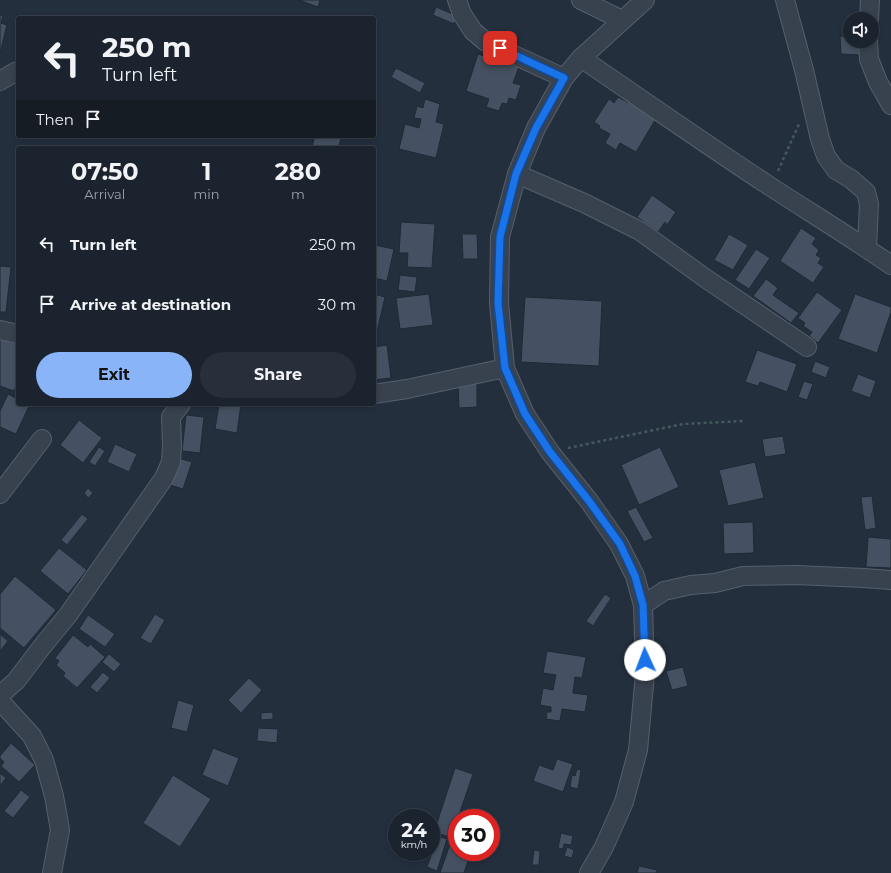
<!DOCTYPE html>
<style>
:root{--surface:#1b232e;--page:#282f3a;--text:#f1f3f6;--muted:#a0a4aa;--line:#39404a;--accent:#8ab4f8}
body{margin:0;font-family:Montserrat,sans-serif;background:var(--page);color:var(--text);height:100vh;display:flex;flex-direction:column;font-size:15px;white-space:nowrap}
*{box-sizing:border-box;margin:0}
p{font-size:13px;color:var(--muted)}
.icon{flex:none;width:22px;height:22px;fill:none;stroke:currentColor;stroke-width:2;stroke-linecap:round;stroke-linejoin:round}
.map{position:relative;flex:1;overflow:hidden}
.drawer{position:absolute;left:16px;top:146px;width:360px;height:260px;display:flex;flex-direction:column;background:var(--surface);border-radius:4px;box-shadow:0 2px 6px #0003,0 0 0 1px var(--line)}
.drawer>*{flex:none}
.top-card{position:absolute;left:16px;top:16px;width:360px;height:122px;border-radius:4px;box-shadow:0 2px 6px #0003,0 0 0 1px var(--line);background:#1b232e;color:var(--text);overflow:hidden}
.controls{position:absolute;left:843px;top:12px;display:grid;gap:8px}
.controls a{display:grid;place-items:center;width:36px;height:36px;border-radius:50%;background:var(--surface);box-shadow:0 2px 6px #0003,0 0 0 1px var(--line);font-size:20px}
.speed{position:absolute;left:388px;top:809px;display:flex;gap:8px;font-size:20px;font-weight:700;text-align:center}
.speed>*{display:grid;place-content:center;width:52px;height:52px;border-radius:50%;background:var(--surface);box-shadow:0 2px 6px #0003,0 0 0 1px var(--line);line-height:1}
.speed small{font-size:10px;font-weight:400}
.speed .limit{border:6px solid #d22;background:#fff;color:#111}
.pin{position:absolute;display:grid;place-items:center;width:34px;height:34px;color:#fff;margin:-17px;border-radius:8px;box-shadow:0 2px 6px #0006}
.me{position:absolute;width:44px;margin:-22px;rotate:358deg;stroke-linejoin:round;filter:drop-shadow(0 0 3px #0008)}
.turn{display:flex;align-items:center;gap:14px;height:84px;padding:0 20px;font-size:18px}
.turn .icon{width:52px;height:52px;stroke-width:2.5}
.turn b{display:block;font-size:28px;line-height:34px}
.then{display:flex;align-items:center;height:38px;padding:0 20px;background:#0003;gap:8px;font-size:15px}
.eta{display:flex;justify-content:space-evenly;align-items:center;height:68px;text-align:center}
.eta b{font-size:24px;font-weight:700;line-height:28px}
.primary-button{display:flex;gap:8px;margin-top:auto;padding:8px 20px}
.primary-button a{flex:1;height:46px;border-radius:24px;background:var(--accent);color:#111;font-size:16px;font-weight:700;line-height:46px;text-align:center}
.primary-button a+a{background:var(--page);color:var(--text)}
ul{padding:0;list-style:none}
li{display:flex;align-items:center;gap:12px;height:60px;padding:0 20px}
li div{flex:1}
li b{display:block;font-size:15px}
li em{font-style:normal}
.map>svg:first-child{display:block}
.building{fill:#455162;stroke:#1f2835}
.lines{fill:none;stroke-linecap:round;stroke-linejoin:round}
.street-casing{stroke:#565f6c;stroke-width:20}
.path{stroke:#44595c;stroke-width:2.5;stroke-dasharray:3 3;stroke-linecap:butt}
.street{stroke:#38414e;stroke-width:18}
.route-casing{stroke:#114b97;stroke-width:10}
.route{stroke:#1a73e8;stroke-width:7}
</style>
<div class="map">
<svg width="891" height="873" viewBox="0 0 891 873">
<rect width="100%" height="100%" fill="#242f3e"/>
<g class="building">
<polygon points="299,0 320,0 318,7"/>
<polygon points="436,7 457,16 454,24 433,15"/>
<polygon points="0,15 3,16 1,23 7,25 0,53"/>
<polygon points="840,36 850,37 850,41 860,41 860,55 841,54"/>
<polygon points="478,54 519,67 513,83 521,85 516,100 509,98 507,104 502,103 499,111 486,107 489,99 466,91"/>
<polygon points="396,68 425,83 420,93 391,77"/>
<polygon points="618,97 629,103 631,100 657,117 636,152 620,143 616,150 605,143 610,134 599,128 600,126 594,122 609,99 614,103"/>
<polygon points="425,99 440,104 436,122 444,124 436,158 399,149 405,124 419,128 421,119 414,118 417,106 423,108"/>
<polygon points="315,136 342,136 338,148 318,148 312,146"/>
<polygon points="652,195 676,212 667,225 665,222 658,232 637,217"/>
<polygon points="401,222 435,224 432,268 407,267 408,253 399,253"/>
<polygon points="801,228 816,238 812,244 819,250 816,255 821,258 818,263 824,267 813,283 780,261"/>
<polygon points="462,234 477,234 478,259 463,259"/>
<polygon points="729,234 748,245 733,270 714,260"/>
<polygon points="374,245 394,249 387,281 374,278"/>
<polygon points="756,249 770,258 749,289 735,280"/>
<polygon points="0,266 11,267 6,312 0,312"/>
<polygon points="400,275 417,277 415,292 398,290"/>
<polygon points="766,279 778,288 773,295 799,313 791,323 753,296"/>
<polygon points="817,292 842,310 818,343 809,336 812,332 803,326 805,323 798,318"/>
<polygon points="374,294 385,297 377,332 374,331"/>
<polygon points="429,294 433,325 400,329 396,298"/>
<polygon points="855,294 891,307 891,312 877,353 838,339"/>
<polygon points="525,297 602,301 599,366 521,362"/>
<polygon points="0,337 18,343 18,381 14,391 0,386"/>
<polygon points="387,345 391,378 374,380 374,347"/>
<polygon points="757,350 797,364 787,392 760,382 758,386 745,382"/>
<polygon points="815,361 830,367 826,378 811,372"/>
<polygon points="858,374 876,381 870,398 851,391"/>
<polygon points="458,381 477,381 477,407 459,408"/>
<polygon points="804,381 813,384 807,400 798,397"/>
<polygon points="8,394 18,399 18,404 30,404 16,434 0,427 0,411"/>
<polygon points="219,404 241,404 237,433 215,429"/>
<polygon points="186,415 204,417 200,453 182,451"/>
<polygon points="79,420 102,438 83,463 60,445"/>
<polygon points="783,436 786,454 765,457 762,439"/>
<polygon points="115,444 137,454 129,472 107,462"/>
<polygon points="99,447 105,451 95,466 89,462"/>
<polygon points="660,447 679,487 639,505 621,465"/>
<polygon points="178,458 192,462 183,489 170,485"/>
<polygon points="755,462 764,498 728,506 719,470"/>
<polygon points="88,488 93,493 88,498 84,493"/>
<polygon points="872,496 876,528 865,530 861,497"/>
<polygon points="636,507 653,538 644,542 627,511"/>
<polygon points="82,514 88,519 67,545 61,540"/>
<polygon points="753,522 754,553 724,554 723,523"/>
<polygon points="868,537 891,539 891,568 866,567"/>
<polygon points="59,548 87,570 68,594 40,571"/>
<polygon points="15,576 56,610 24,648 0,628 0,594"/>
<polygon points="605,594 611,598 593,626 586,621"/>
<polygon points="155,614 165,620 151,644 140,638"/>
<polygon points="88,615 115,634 105,647 79,629"/>
<polygon points="0,634 8,641 1,650 0,650"/>
<polygon points="73,635 88,647 90,644 105,657 77,688 63,676 65,673 56,665 59,661 55,658"/>
<polygon points="547,651 586,657 582,678 575,677 573,693 588,695 585,712 562,709 560,721 546,719 547,712 551,712 551,707 540,705 543,688 553,690 556,675 543,673"/>
<polygon points="109,654 121,664 114,672 102,662"/>
<polygon points="683,667 688,686 672,690 666,671"/>
<polygon points="103,672 110,678 97,693 90,687"/>
<polygon points="249,678 262,690 241,713 228,700"/>
<polygon points="178,700 194,705 187,732 171,728"/>
<polygon points="273,712 273,719 261,720 261,713"/>
<polygon points="258,728 278,729 277,743 257,741"/>
<polygon points="11,743 35,765 19,782 1,766 4,762 0,758 0,756"/>
<polygon points="213,748 239,758 228,786 202,775"/>
<polygon points="557,759 573,764 563,792 533,781 539,765 553,770"/>
<polygon points="455,768 473,774 458,818 457,818 457,822 452,838 434,832"/>
<polygon points="577,769 581,770 578,789 570,787 572,775 575,776"/>
<polygon points="0,773 6,778 0,786"/>
<polygon points="173,775 211,799 180,847 143,823"/>
<polygon points="21,790 30,797 13,818 4,811"/>
<polygon points="561,833 573,836 571,845 564,844 563,849 558,848"/>
<polygon points="438,836 447,839 437,871 427,867"/>
<polygon points="450,844 457,847 457,852 471,852 464,873 440,873"/>
<polygon points="567,847 574,850 572,858 564,856"/>
<polygon points="534,850 540,851 539,865 532,865"/>
<polygon points="639,866 657,870 656,873 637,873"/>
</g>
<g class="lines">
<g class="street-casing">
<g id="street">
<polyline points="457,0 462,14 473,31 486,42 564,78"/>
<polyline points="581,0 622,20"/>
<polyline points="785,0 804,70 820,139 826,156 836,170 851,179 866,192 869,204 867,248"/>
<polyline points="869,19 870,0"/>
<polyline points="868,41 869,59 878,82 891,105"/>
<path d="M581 58C644 101 707 145 771 187 811 213 852 238 891 265"/>
<polyline points="0,81 15,72"/>
<polyline points="517,174 584,203 640,231 705,278 807,347"/>
<polyline points="0,330 18,334"/>
<polyline points="374,394 407,389 505,368"/>
<polyline points="0,494 42,439"/>
<polyline points="643,605 664,591 691,585 715,583 743,576 796,575 864,578 891,580"/>
<polyline points="0,695 16,681 41,648 68,615 164,478 171,462 172,446 171,417 181,404"/>
<polyline points="0,701 32,736 44,760 54,796 60,830 52,873"/>
<polyline points="589,873 604,847 624,802 638,750 645,674 643,605 635,576 619,544 589,501 550,452 525,414 505,368 499,303 500,237 517,174 536,128 564,78 581,58 645,0"/>
</g>
</g>
<g class="path">
<polyline points="778,171 799,124"/>
<polyline points="568,448 683,424 744,421"/>
</g>
<use href="#street" class="street"/>
</g>
<g class="lines">
<g class="route-casing">
<polyline id="route" points="500,48 564,78 536,128 516,174 500,237 498,303 505,368 525,414 550,452 589,501 620,544 635,576 643,605 645,660"/>
</g>
<use href="#route" class="route"/>
</g>
</svg>
<div class="controls">
<a><svg class="icon" aria-label="sound" viewBox="0 0 24 24"><path d="M4 9h4l5-4v14l-5-4H4zM17 9q2 3 0 6"/></svg></a>
</div>
<div class="speed"><div>24<small>km/h</small></div><div class="limit">30</div></div>
<div class="pin" style="left:500px;top:48px;background:#d93025"><svg class="icon" aria-label="arrive" viewBox="0 0 24 24"><path d="M6 21V4h12l-3 4 3 4H6"/></svg></div>
<svg class="me" style="left:645px;top:660px" viewBox="-20 -20 40 40"><circle r="19" fill="#fff"/><path d="M0-13L10 11 0 6-10 11z" fill="#1a73e8"/></svg>
<div class="top-card">
<div class="turn"><svg class="icon" aria-label="left" viewBox="0 0 24 24"><path d="M17 20v-9H6M10 6l-5 5 5 5"/></svg><div><b>250 m</b>Turn left</div></div>
<div class="then">Then<svg class="icon" aria-label="arrive" viewBox="0 0 24 24"><path d="M6 21V4h12l-3 4 3 4H6"/></svg></div>
</div>
<section class="drawer">
<div class="eta">
<div><b>07:50</b><p>Arrival</p></div>
<div><b>1</b><p>min</p></div>
<div><b>280</b><p>m</p></div>
</div>
<ul>
<li><svg class="icon" aria-label="left" viewBox="0 0 24 24"><path d="M17 20v-9H6M10 6l-5 5 5 5"/></svg><div><b>Turn left</b></div><em>250 m</em></li>
<li><svg class="icon" aria-label="arrive" viewBox="0 0 24 24"><path d="M6 21V4h12l-3 4 3 4H6"/></svg><div><b>Arrive at destination</b></div><em>30 m</em></li>
</ul>
<div class="primary-button"><a>Exit</a><a>Share</a></div>
</section>
</div>
